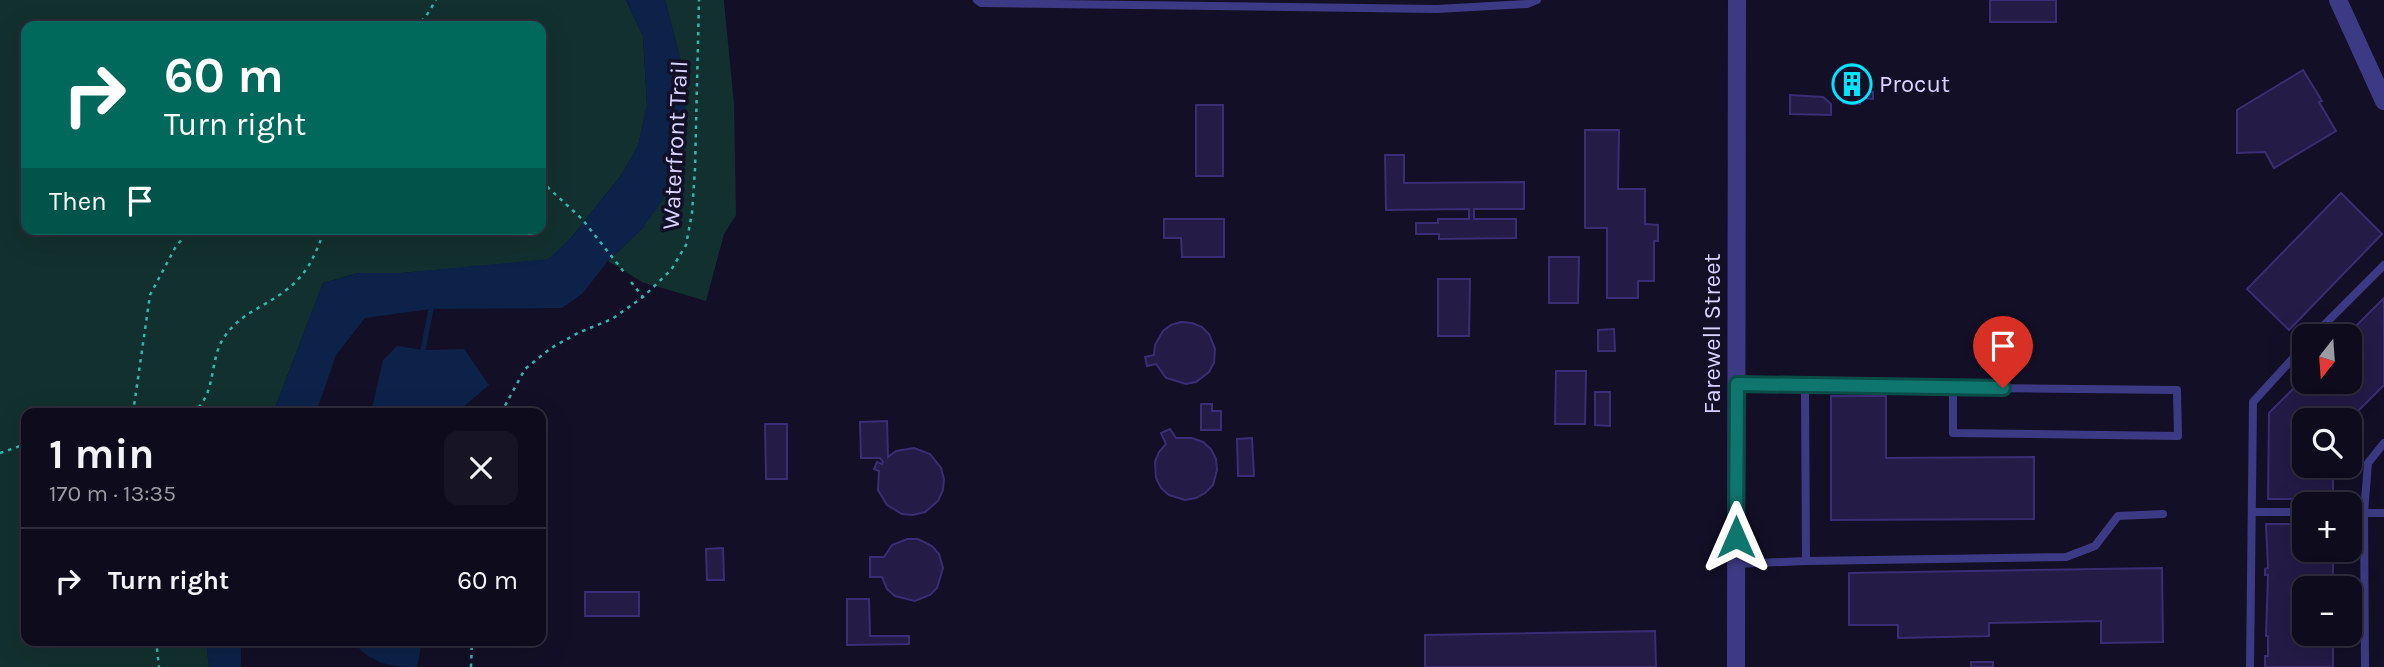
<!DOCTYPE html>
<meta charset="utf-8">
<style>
:root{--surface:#0e0b1c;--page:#171425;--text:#f1f3f6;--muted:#9b9ba3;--line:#2e2b3b}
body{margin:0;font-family:Karla,sans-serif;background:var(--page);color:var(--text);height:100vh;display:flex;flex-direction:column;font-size:26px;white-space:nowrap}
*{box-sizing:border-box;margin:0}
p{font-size:23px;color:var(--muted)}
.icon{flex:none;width:38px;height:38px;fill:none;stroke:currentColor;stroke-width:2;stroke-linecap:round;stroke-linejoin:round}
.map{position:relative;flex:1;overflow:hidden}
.panel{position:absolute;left:21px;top:408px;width:525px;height:238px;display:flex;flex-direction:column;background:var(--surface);border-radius:14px;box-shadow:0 7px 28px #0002,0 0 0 2px var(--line)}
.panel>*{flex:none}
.top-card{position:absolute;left:21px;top:21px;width:525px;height:214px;border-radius:14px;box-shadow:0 7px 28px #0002,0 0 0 2px var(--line);background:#00695c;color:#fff;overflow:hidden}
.needle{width:46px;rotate:197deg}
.buttons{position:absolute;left:2292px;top:324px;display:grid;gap:14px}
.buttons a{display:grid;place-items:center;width:70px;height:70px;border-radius:14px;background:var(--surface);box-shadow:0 7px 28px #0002,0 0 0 2px var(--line);font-size:35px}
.pin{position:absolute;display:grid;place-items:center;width:60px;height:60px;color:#fff;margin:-72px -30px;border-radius:50% 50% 50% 0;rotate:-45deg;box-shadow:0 0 7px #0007}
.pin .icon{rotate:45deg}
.me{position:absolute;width:77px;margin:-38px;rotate:0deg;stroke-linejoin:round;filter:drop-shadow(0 0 5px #0008)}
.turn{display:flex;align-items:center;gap:24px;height:147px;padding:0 28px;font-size:32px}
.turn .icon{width:91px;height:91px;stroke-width:2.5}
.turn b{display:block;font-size:49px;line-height:60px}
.then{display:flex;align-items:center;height:66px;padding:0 28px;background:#0003;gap:14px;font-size:26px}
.round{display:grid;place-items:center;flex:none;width:74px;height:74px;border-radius:14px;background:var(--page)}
.overview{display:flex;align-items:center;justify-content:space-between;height:119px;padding:0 28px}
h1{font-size:42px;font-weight:700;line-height:52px}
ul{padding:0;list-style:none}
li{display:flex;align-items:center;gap:21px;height:105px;padding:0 28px;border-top:2px solid var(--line)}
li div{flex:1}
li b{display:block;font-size:26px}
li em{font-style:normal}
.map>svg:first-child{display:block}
.green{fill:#12302f;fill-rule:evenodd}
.water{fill:#0c2248}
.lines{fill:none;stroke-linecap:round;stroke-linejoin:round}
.stream{stroke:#0c2248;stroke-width:5}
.building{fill:#241b47;stroke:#3b2d73;stroke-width:2}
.path{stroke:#2fb8b0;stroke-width:2.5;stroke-dasharray:3.5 5;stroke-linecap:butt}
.service{stroke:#3d3a85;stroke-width:8}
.tertiary{stroke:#3d3a85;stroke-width:18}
.route-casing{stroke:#0a4d48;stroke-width:18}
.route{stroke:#0f766e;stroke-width:12}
.labels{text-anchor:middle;stroke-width:7;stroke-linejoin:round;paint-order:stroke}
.poi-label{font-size:24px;fill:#d9d4ff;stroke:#130f26;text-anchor:start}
.street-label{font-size:24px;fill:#d9d4ff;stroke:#130f26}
</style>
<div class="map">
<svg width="2384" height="667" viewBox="0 0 2384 667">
<rect width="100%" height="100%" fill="#130f26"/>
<g class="green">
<path d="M0 0H626L643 36 647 105 638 146 622 174 571 238 549 260 401 273H358L323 283 273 413H26V640L206 641 209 667H0ZM26 26H541V229H26Z"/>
<polygon points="665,0 724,0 724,2 734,104 736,215 724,234 706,301 642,282 608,261 643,228 683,69"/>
</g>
<g class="water">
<polygon points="626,0 665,0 683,69 687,133 666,195 643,228 608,261 582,294 562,308 431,309 365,318 336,355 316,413 273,413 323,283 358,273 401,273 549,259 571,238 622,174 638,146 647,105 643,36"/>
<polygon points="397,346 423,350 464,349 489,385 456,413 371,413 383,360"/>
<polygon points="206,641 241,641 241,667 209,667"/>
<path d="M353 641H422L417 667C391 667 370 664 353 641Z"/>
</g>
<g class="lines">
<polyline class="stream" points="423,350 431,309"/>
</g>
<g class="building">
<rect x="1990" y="0" width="66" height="22"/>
<polygon points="2303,70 2322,101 2319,102 2336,131 2274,168 2265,152 2237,153 2237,110"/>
<polygon points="1844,75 1861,76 1861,92 1873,92 1873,99 1861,98 1860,104 1843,103"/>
<polygon points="1790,95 1823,97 1831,104 1831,115 1790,114"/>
<rect x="1196" y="105" width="27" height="71"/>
<polygon points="1585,130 1619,130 1618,189 1645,189 1645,224 1658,225 1658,241 1654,241 1654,281 1638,281 1638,298 1607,298 1607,228 1585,228"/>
<polygon points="1385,155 1404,155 1404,183 1524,182 1524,209 1474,209 1474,219 1516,219 1516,238 1439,239 1439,234 1416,234 1416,223 1438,223 1438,219 1469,219 1469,209 1386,210"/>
<polygon points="2341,193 2382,234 2289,330 2247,289"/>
<polygon points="1164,219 1224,219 1224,257 1182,257 1181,238 1164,238"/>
<polygon points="1549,257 1579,257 1578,303 1549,303"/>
<polygon points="1438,279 1470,279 1469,336 1438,336"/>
<polygon points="2384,298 2384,385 2349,420 2305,420 2305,466 2333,466 2333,499 2268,499 2269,413 2305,377 2305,382 2350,382 2350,336 2346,336"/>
<polygon points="1181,322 1192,323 1202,327 1209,334 1215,349 1214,363 1209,372 1196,382 1186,384 1166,378 1156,364 1147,366 1145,357 1154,355 1155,345 1163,331 1171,325"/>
<polygon points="1614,329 1615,351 1598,351 1598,330"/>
<polygon points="1556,371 1586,371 1585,424 1555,424"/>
<polygon points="1595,392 1610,392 1610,426 1595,425"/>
<polygon points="1831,396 1886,396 1886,458 2034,457 2034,519 1831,520"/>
<polygon points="1201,404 1212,404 1212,411 1221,411 1221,430 1201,430"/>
<polygon points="887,421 888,457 896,451 914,448 930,454 941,468 944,479 943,490 938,501 925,512 913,515 902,514 887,505 878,490 879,471 874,469 877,462 882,464 883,462 880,458 861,458 860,422"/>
<polygon points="765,424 787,424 787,479 766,479"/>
<polygon points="1170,429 1176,438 1192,438 1203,442 1211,449 1216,459 1217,470 1213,485 1205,493 1196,498 1185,500 1169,495 1161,488 1156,478 1155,462 1159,452 1166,444 1161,433"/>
<polygon points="1252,438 1254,476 1238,476 1237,439"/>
<polygon points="2266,524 2305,524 2305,550 2333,550 2333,588 2305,588 2305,634 2333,634 2333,667 2265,667 2265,656 2268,656 2268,636 2266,636 2268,575 2265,575 2265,569 2268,568"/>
<polygon points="907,539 918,539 932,546 939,554 943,568 937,588 930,595 915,601 895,596 887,589 882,577 870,577 870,557 884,557 892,545"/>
<polygon points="723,548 724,580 707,580 706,549"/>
<polygon points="2162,568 2163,642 2101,643 2101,621 1989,623 1989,636 1898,638 1898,625 1849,625 1849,573"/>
<rect x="585" y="592" width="54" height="24"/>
<polygon points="847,599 869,599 870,636 909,636 909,644 847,645"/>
<polygon points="1655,631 1656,667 1425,667 1425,635"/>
<rect x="1971" y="662" width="22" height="5"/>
</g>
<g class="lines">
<g class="path">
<polyline points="414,26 425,18 436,0"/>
<polyline points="541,181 582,219 624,272"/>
<polyline points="631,282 643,297"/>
<polyline points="133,413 150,295 175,248 190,229"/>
<path d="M192 413C218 395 208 359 225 336 241 313 264 307 285 291 308 274 315 255 325 229"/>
<polyline points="501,413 525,369 551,348 578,333 612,319 643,297 671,270 686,245 692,213 695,169 699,0"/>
<polyline points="0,453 26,444"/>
<polyline points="156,640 159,667"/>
<polyline points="471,667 472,640"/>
</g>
<g class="service">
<polyline points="977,0 981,3 1437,9 1527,4 1537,0"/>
<polyline points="2313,336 2384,265"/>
<polyline points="1805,386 2177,390 2178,436 1953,433 1953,387"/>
<polyline points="2252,512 2305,512"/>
<polyline points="2350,513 2364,513 2368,463 2384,443"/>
<polyline points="1806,561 2066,557 2095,546 2118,516 2163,514"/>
<polyline points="1736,564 1806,561 1805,386 1737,384"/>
<polyline points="2250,667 2253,402 2305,345"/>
<polyline points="2365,667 2364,513 2384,513"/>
</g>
<g class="tertiary">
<polyline points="2338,0 2384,101"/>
<polyline points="1736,667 1737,0"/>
</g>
</g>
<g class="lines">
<g class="route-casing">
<polyline id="route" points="1736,537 1737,384 2003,388"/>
</g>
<use href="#route" class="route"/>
</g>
<defs>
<g id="building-ring" transform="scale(2.0125)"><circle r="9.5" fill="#130f26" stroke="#00e5ff" stroke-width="1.5"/><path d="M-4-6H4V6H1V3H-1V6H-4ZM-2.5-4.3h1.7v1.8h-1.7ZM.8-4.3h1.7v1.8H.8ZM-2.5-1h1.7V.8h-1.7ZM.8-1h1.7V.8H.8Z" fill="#00e5ff"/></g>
</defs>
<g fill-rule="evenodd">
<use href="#building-ring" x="1852" y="84"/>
</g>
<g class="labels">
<g class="poi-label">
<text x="1879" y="92">Procut</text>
</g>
<g class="street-label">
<text transform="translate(675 145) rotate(-87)" y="8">Waterfront Trail</text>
<text transform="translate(1712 334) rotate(-90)" y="8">Farewell Street</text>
</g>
</g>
</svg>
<div class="buttons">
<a><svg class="needle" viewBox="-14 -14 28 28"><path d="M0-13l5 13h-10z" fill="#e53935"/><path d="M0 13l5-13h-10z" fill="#9b9ba3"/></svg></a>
<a><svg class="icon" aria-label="search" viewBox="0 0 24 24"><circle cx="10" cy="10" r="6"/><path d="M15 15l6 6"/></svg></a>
<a>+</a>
<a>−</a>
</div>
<div class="pin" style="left:2003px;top:388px;background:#d93025"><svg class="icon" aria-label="arrive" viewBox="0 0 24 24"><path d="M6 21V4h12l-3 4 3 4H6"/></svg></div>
<svg class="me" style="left:1736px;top:537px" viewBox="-20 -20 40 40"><path d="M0-17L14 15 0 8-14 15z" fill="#0f766e" stroke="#fff" stroke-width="4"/></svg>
<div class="top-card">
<div class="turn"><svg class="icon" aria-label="right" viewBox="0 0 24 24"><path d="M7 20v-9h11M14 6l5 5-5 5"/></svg><div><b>60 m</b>Turn right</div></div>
<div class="then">Then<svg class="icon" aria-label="arrive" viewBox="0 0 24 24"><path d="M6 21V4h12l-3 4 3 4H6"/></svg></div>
</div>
<section class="panel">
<div class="overview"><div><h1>1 min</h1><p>170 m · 13:35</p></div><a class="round"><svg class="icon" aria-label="close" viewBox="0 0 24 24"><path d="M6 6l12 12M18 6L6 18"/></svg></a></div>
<ul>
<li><svg class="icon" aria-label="right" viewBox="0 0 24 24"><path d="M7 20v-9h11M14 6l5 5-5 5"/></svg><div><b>Turn right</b></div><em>60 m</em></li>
</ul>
</section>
</div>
